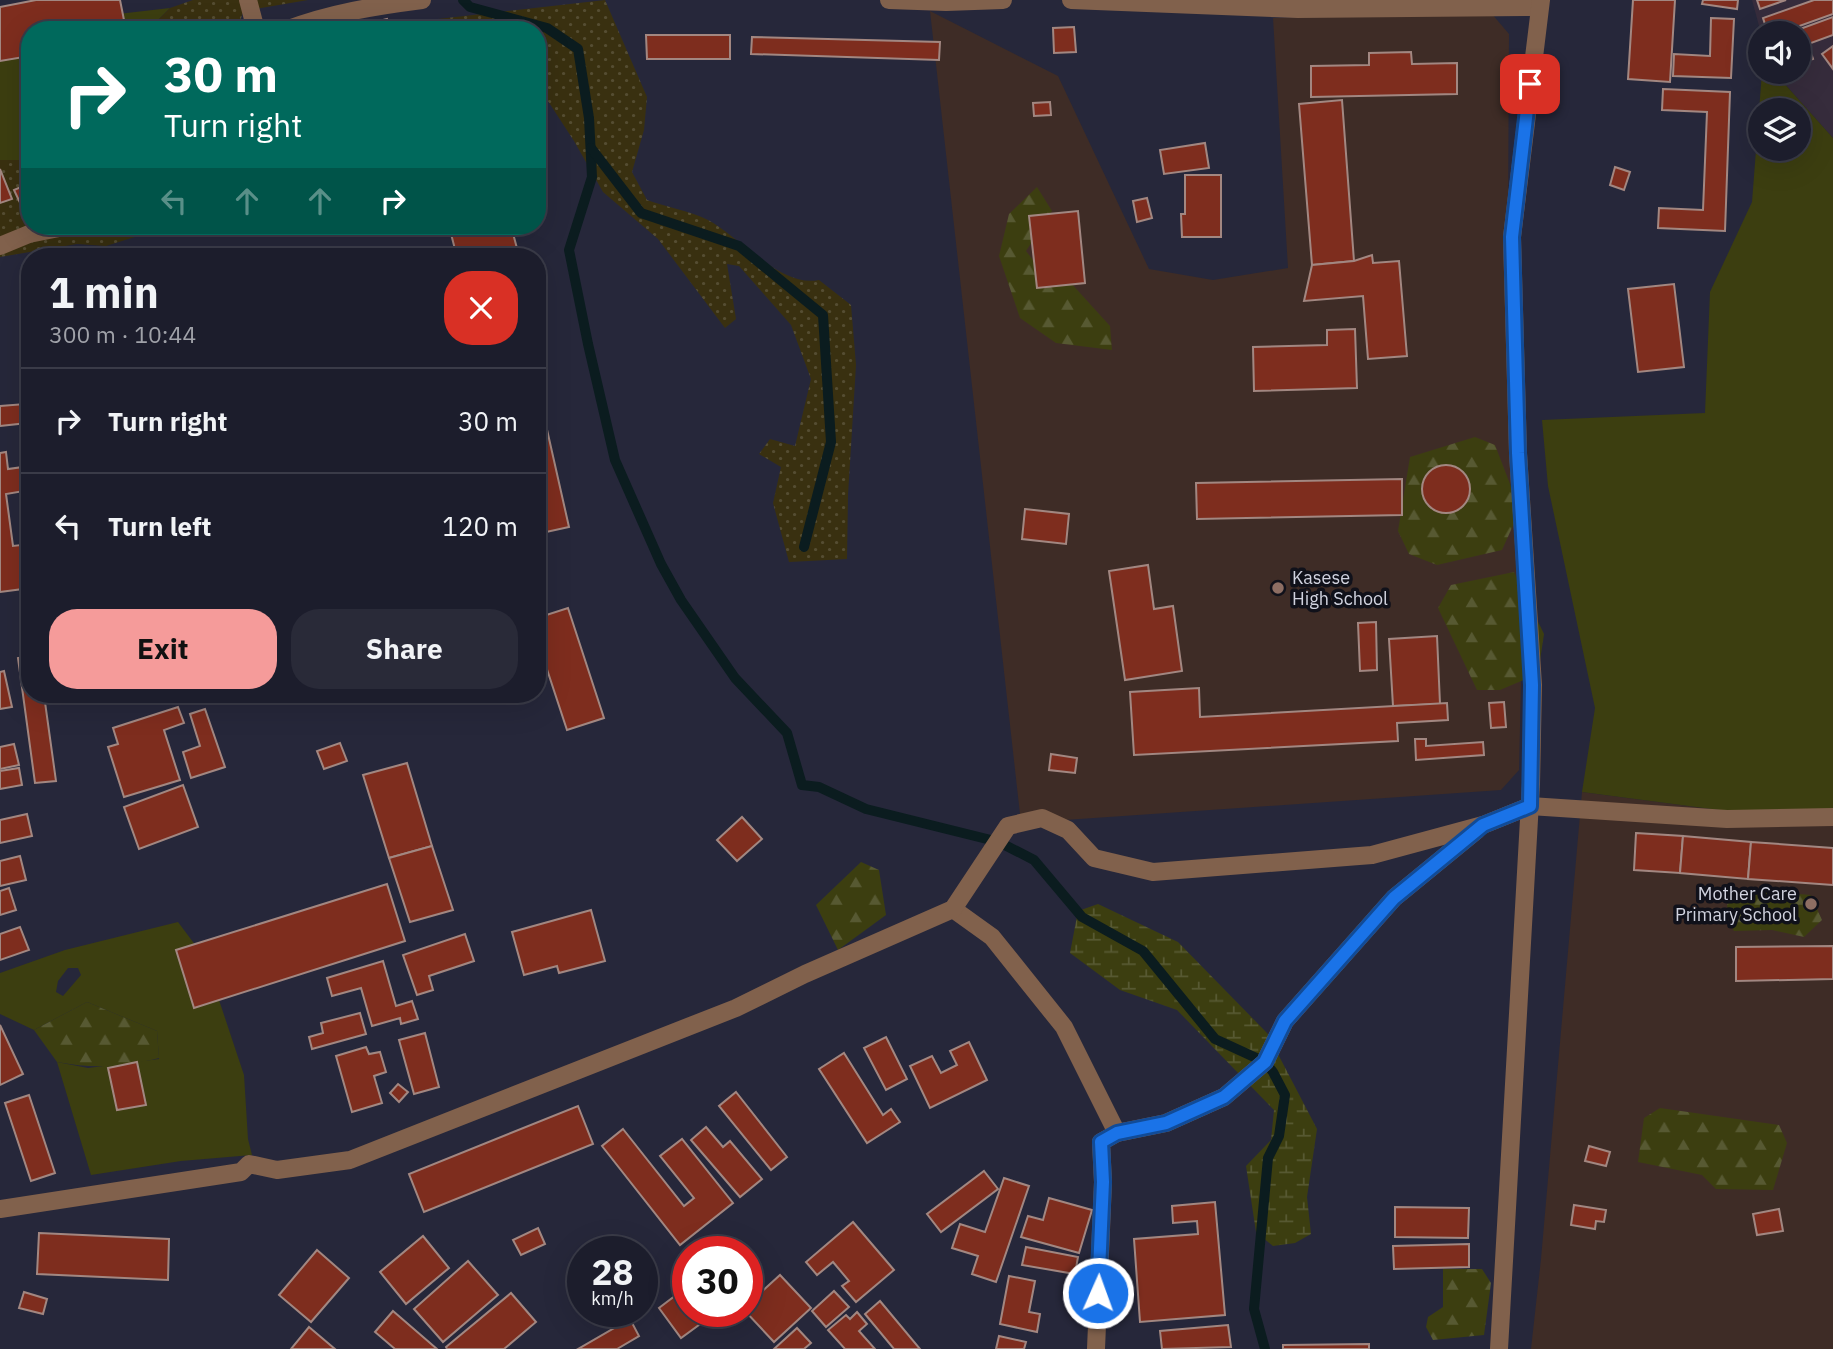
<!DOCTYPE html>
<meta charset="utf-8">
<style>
:root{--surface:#1c1d2c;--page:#292a38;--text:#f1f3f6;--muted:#a0a2a9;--line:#3a3b48;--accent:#f59b9a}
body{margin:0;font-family:"IBM Plex Sans",sans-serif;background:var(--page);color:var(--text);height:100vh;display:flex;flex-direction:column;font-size:26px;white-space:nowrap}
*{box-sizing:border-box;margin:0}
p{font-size:23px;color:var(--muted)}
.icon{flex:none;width:38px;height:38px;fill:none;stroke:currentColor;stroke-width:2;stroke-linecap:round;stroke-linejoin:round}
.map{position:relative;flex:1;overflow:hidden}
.details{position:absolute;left:21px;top:248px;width:525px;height:455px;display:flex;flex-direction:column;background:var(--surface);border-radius:28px;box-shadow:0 7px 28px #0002,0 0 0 2px var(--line)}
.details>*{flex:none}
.guide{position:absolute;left:21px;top:21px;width:525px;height:214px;border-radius:28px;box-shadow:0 7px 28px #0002,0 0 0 2px var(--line);background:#00695c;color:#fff;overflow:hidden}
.tools{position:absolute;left:1748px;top:21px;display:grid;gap:14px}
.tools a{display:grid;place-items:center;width:63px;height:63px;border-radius:50%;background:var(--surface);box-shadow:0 7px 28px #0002,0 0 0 2px var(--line);font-size:35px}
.speed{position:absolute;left:567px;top:1236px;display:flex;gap:14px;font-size:35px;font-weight:700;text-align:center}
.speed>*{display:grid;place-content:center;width:91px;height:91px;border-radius:50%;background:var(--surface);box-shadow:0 7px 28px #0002,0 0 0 2px var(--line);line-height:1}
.speed small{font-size:18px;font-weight:400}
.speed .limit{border:10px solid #d22;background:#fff;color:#111}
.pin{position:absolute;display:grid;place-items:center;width:60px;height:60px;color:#fff;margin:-30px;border-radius:14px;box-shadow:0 4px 10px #0006}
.me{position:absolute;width:77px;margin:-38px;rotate:2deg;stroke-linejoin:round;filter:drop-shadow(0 0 5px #0008)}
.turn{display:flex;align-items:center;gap:24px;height:147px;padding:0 28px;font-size:32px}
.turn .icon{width:91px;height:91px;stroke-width:2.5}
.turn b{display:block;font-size:49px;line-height:60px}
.lanes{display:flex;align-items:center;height:66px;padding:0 28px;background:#0003;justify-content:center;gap:35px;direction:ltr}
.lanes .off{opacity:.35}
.round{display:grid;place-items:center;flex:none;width:74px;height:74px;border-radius:28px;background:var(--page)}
.summary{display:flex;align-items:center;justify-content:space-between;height:119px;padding:0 28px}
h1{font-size:42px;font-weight:700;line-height:52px}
.button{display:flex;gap:14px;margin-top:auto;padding:14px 28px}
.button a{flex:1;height:80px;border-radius:28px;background:var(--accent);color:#111;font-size:28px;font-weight:700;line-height:80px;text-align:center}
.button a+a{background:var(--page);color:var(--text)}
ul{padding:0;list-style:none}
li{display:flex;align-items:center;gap:21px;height:105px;padding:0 28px;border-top:2px solid var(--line)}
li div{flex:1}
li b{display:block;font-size:26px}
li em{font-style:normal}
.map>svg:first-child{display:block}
.commercial{fill:#362c3c}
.education{fill:#3e2c26}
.grass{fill:#3c3e10;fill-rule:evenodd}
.forest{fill:url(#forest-firs)}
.wetland{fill:url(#wetland-marsh)}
.sand{fill:url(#sand-dots)}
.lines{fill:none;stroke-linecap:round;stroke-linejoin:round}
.stream{stroke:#0b1c1f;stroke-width:10}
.building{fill:#7e2d1e;stroke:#a28781;stroke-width:2}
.minor{stroke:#81614c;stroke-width:18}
.route-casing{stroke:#114b97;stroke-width:18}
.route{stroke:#1a73e8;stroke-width:12}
.education-dot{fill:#8d6e63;stroke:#10111a;stroke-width:2.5}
.labels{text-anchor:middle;stroke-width:7;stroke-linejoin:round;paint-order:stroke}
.poi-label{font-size:18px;fill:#d1d3df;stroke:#10111a;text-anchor:start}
</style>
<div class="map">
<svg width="1833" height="1349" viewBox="0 0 1833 1349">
<defs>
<pattern id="forest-firs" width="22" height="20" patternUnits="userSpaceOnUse" patternTransform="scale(1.75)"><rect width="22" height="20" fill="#3c3e10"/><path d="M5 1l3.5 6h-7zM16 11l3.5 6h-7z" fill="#575932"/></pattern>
<pattern id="wetland-marsh" width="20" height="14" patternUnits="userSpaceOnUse" patternTransform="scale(1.75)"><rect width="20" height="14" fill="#3c3e10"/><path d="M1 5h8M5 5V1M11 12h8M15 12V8" fill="none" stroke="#575932"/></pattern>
<pattern id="sand-dots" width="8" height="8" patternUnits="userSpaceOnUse" patternTransform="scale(1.75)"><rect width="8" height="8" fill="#393010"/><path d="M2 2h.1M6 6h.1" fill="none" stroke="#554d32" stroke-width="1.8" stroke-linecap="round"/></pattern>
</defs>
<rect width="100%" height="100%" fill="#26273a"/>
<polygon class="commercial" points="1752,0 1833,0 1833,138 1774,72 1799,72 1799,33 1761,33"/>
<g class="education">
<polygon points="930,11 1058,76 1149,269 1213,280 1288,268 1273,18 1492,14 1509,34 1508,222 1521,684 1519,770 1501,790 1021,823"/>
<polygon points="1582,792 1833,825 1833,1349 1531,1349 1541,1259"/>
</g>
<g class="grass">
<polygon points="170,8 148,30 68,30 66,20"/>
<polygon points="30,30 30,150 20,160 0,160 0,32"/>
<path d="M1762 72H1774L1833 138V825L1582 792 1595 708 1548 486 1542 420 1705 413 1710 292 1752 202ZM1760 110H1799V149H1760Z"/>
<path d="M178 922 205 958 244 1075 248 1139 252 1155 181 1161 91 1175 57 1062 88 1068 159 1059 157 1031 87 1002 34 1030 0 1014V973L65 950ZM68 968H78L81 975 63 996 56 992 58 981Z"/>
</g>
<g class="forest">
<polygon points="1037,187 1052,211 1026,251 1052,284 1070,282 1110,326 1112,350 1056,343 1020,318 999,256 1009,214"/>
<polygon points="1475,437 1495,445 1520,510 1502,550 1437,565 1409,554 1398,531 1410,457"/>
<polygon points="1514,572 1544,634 1538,674 1500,690 1477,690 1438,608 1451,585"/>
<polygon points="861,862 879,870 886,915 838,950 816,905"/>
<polygon points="1738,889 1811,895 1822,920 1804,937 1772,930 1734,931 1730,925 1727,905"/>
<path d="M87 1002 157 1031 159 1058C122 1067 94 1069 57 1062L34 1030Z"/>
<polygon points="1660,1108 1779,1125 1787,1143 1773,1190 1716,1189 1702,1175 1638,1162 1644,1118"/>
<polygon points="1443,1269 1482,1269 1491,1283 1484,1335 1433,1340 1426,1327 1428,1317 1443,1307"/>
</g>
<polygon class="wetland" points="1098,904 1178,942 1267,1033 1317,1129 1307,1197 1311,1234 1295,1243 1273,1246 1256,1232 1246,1166 1271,1140 1274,1110 1177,1010 1120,990 1070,953 1078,911"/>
<g class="sand">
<polygon points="193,0 308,0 243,11 238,30 148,30 170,8"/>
<path d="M605 0 647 97 644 130 632 172 647 200C666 207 690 211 708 220 741 238 781 288 819 280L851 305 856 365 848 495 847 559 789 562 773 503 781 467 759 454 770 439 795 446 811 379 791 325 739 266 727 264 736 319 725 328 658 239 603 192 574 141 544 95 537 90V30H454L438 19Z"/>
<polygon points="30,150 30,226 170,226 106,246 77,244 0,257 0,160 20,160"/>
</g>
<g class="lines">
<g class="stream">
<polyline points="463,0 470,7 547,28 578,49 589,118 592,177 569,250 588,344 615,460 661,564 681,600 735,678 787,733 802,785 819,787 866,809 999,842 1034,860 1082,917 1143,951 1215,1039 1265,1062 1273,1072 1285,1095 1279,1136 1268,1158 1254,1309 1265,1349"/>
<polyline points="591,148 641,213 739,246 823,315 831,442 804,547"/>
</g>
</g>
<g class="building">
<polygon points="36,0 120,0 126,30 30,30 30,56 0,61 0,7"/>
<polygon points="1633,0 1675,0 1670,82 1628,79"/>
<polygon points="1703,0 1738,0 1737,9 1702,4"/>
<polygon points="1757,0 1786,0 1760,9"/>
<polygon points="1814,0 1833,0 1833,14 1780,33 1768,33 1763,18"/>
<polygon points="1833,17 1833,35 1808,44 1813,59 1800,64 1799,33 1789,33"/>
<polygon points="1711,18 1734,19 1731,78 1673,76 1674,54 1710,56"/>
<polygon points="387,19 390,30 344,30"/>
<polygon points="1074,27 1076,52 1054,53 1053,28"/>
<polygon points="646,35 730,35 730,59 647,59"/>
<polygon points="752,37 940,42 939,60 751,54"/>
<polygon points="1833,46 1833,69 1822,54"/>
<polygon points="1411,52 1412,64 1457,63 1457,94 1311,97 1311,66 1369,65 1369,53"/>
<polygon points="1663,89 1730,92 1725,231 1658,228 1659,208 1703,210 1707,112 1662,110"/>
<polygon points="1342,100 1354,261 1312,265 1299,104"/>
<polygon points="1050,102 1051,115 1034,116 1033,103"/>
<polygon points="1205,143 1209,168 1164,174 1160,150"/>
<polygon points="1615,167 1630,172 1624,190 1610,185"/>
<polygon points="0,169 12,199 0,203"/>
<polygon points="1185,175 1221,175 1221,237 1182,237 1181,214 1185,214"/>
<polygon points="30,183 30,204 22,207 14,190"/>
<polygon points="1147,198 1152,218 1137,222 1133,201"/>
<polygon points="1078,211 1085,283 1037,288 1029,216"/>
<polygon points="449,226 511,226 518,252 497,257 457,257"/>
<polygon points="1372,255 1373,263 1399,261 1407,356 1368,359 1363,296 1304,301 1312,265 1354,261"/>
<polygon points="1674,284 1684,367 1638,372 1628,289"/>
<polygon points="1355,329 1357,388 1254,391 1253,347 1327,345 1327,330"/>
<polygon points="541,403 569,527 537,534 537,404"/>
<polygon points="25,404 27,423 0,426 0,406"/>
<polygon points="6,452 8,469 30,466 30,490 6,494 13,546 30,544 30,588 0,592 0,453"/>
<circle cx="1446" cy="489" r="24"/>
<polygon points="1402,479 1402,515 1197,519 1196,483"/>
<polygon points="1025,509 1069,514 1066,544 1022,539"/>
<polygon points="1148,565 1154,609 1173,606 1182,671 1125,680 1109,571"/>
<polygon points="568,608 604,718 567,730 537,639 537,618"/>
<polygon points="1376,622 1377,670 1360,671 1358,623"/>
<polygon points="1437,636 1440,704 1393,706 1389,639"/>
<polygon points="30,656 30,695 44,695 56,781 35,783 18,658"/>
<polygon points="4,671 12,707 0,709 0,672"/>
<polygon points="1199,688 1200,717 1447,703 1448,720 1397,723 1398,741 1134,755 1130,692"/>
<polygon points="1504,702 1506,727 1491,728 1489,703"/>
<polygon points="178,707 184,723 164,730 180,780 124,797 108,747 118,744 113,728"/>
<polygon points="205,709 225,767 191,778 183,752 200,746 190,714"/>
<polygon points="1415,739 1426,739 1426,746 1483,742 1484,755 1416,760"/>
<polygon points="340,743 347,761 324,769 317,751"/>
<polygon points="14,744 19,765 0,769 0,747"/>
<polygon points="1051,754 1077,758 1075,773 1049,770"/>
<polygon points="407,763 432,846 389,858 363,775"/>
<polygon points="19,768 22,785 0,789 0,771"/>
<polygon points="183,785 198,827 139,849 124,807"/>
<polygon points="27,814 32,836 0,843 0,820"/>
<polygon points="742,817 762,839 737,861 717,840"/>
<polygon points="1636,833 1683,836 1680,873 1634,870"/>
<polygon points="1683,836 1751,842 1748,879 1680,873"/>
<polygon points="1751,842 1833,848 1833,885 1748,879"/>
<polygon points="432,846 453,910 410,922 389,858"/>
<polygon points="20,856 26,880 0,886 0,861"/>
<polygon points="387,884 405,941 194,1008 176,950"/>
<polygon points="9,888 16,910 0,915 0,891"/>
<polygon points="591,910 605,961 559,973 557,966 524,975 512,932"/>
<polygon points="20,927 29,950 0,960 0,934"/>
<polygon points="465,934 474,961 429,976 433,990 417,995 403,955"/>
<polygon points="1833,946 1833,979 1736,981 1736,947"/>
<polygon points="383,961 396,1006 412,1001 418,1019 401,1024 400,1018 372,1026 361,988 332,996 327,978"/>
<polygon points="360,1013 366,1034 312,1049 309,1037 323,1033 321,1023"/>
<polygon points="0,1025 23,1074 0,1085"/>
<polygon points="425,1033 439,1087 414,1094 399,1040"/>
<polygon points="886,1037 907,1079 886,1090 864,1048"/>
<polygon points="969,1042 987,1080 930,1108 910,1066 932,1056 941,1073 957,1065 950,1051"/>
<polygon points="366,1047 369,1054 380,1052 386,1072 374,1076 382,1103 352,1112 336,1056"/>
<polygon points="844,1053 883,1115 891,1109 900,1122 867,1143 819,1069"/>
<polygon points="137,1062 146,1105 117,1110 108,1068"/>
<polygon points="398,1084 408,1092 399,1102 390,1093"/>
<polygon points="736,1092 787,1157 771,1170 719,1106"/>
<polygon points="29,1095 55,1173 31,1181 5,1103"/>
<polygon points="578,1106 593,1144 424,1212 409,1174"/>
<polygon points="706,1127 723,1147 730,1141 762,1179 740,1197 691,1140"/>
<polygon points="623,1129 684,1206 694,1198 660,1156 682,1139 733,1203 680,1245 602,1146"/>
<polygon points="1589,1146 1610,1152 1606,1166 1585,1161"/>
<polygon points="984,1171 998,1189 941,1232 927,1214"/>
<polygon points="1004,1178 1029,1186 996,1282 972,1274 978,1256 952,1248 960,1224 985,1232"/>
<polygon points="1049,1198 1092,1210 1079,1253 1021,1237 1028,1216 1043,1220"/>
<polygon points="1215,1202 1225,1315 1140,1322 1134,1239 1198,1234 1197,1221 1173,1223 1172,1206"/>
<polygon points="1574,1205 1606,1210 1604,1222 1596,1221 1595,1229 1571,1225"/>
<polygon points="1395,1207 1469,1208 1468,1238 1395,1237"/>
<polygon points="1779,1209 1783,1231 1757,1235 1753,1214"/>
<polygon points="853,1222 894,1270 856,1302 842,1286 849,1281 833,1262 817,1275 806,1262"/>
<polygon points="538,1228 545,1244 521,1255 513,1240"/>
<polygon points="39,1233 169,1239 168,1280 37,1274"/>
<polygon points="423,1236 449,1268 406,1304 380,1272"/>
<polygon points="1469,1244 1469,1267 1394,1269 1393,1246"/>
<polygon points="1026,1247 1078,1257 1075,1274 1022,1265"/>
<polygon points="317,1250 349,1278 311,1322 279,1295"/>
<polygon points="468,1261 498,1295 443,1342 414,1309"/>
<polygon points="780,1275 811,1308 774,1342 745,1311 747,1311 747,1305"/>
<polygon points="1009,1276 1035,1281 1029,1312 1040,1314 1037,1332 1000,1324"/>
<polygon points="688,1286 688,1311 718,1311 681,1338 659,1308"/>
<polygon points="834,1291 849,1307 826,1327 812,1311"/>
<polygon points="24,1292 47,1299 43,1314 19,1308"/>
<polygon points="511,1293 536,1322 504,1349 447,1349 446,1347"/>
<polygon points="880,1301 920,1349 894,1349 865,1314"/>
<polygon points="393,1311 437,1349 395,1349 375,1332"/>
<polygon points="857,1312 867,1324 859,1331 875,1349 845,1349 828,1330 846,1315 850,1319"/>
<polygon points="630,1319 639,1336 617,1349 578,1349"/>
<polygon points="1228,1325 1231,1347 1162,1349 1160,1331"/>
<polygon points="309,1327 335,1349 291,1349"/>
<polygon points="797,1328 811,1343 804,1349 774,1349"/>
<polygon points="999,1336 1026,1342 1024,1349 996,1349"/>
<polygon points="1369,1344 1369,1349 1283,1349 1283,1345"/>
</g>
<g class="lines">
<g class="minor">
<polyline points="248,0 256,30"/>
<polyline points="889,0 946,2 1003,0"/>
<polyline points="1071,0 1298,9 1539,7"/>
<path d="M286 30C331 13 375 6 422 0"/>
<polyline points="0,246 29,234 69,226"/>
<polyline points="953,909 992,937 1064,1027 1117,1133"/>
<polyline points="0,1209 241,1172 249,1164 277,1170 350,1160 736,1008 805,974 953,909 1008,826 1042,818 1068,830 1094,858 1153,872 1372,855 1483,825 1530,806 1727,819 1833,817"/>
<polyline points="1096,1349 1103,1182 1101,1142 1117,1133 1166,1123 1224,1097 1265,1062 1285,1021 1394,898 1477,830"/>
<polyline points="1499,1349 1531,784 1533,685 1518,453 1512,237 1541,0"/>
</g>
</g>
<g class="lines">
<g class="route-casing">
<polyline id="route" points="1098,1293 1103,1182 1101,1142 1117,1133 1166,1123 1224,1097 1265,1062 1285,1021 1394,898 1483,825 1530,806 1532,685 1518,453 1512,237 1530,84"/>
</g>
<use href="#route" class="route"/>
</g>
<g class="education-dot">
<circle cx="1278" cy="588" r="7"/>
<circle cx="1811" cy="904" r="7"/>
</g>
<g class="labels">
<g class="poi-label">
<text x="1292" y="584">Kasese<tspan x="1292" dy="21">High School</tspan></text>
<text x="1797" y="900" text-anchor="end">Mother Care<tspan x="1797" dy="21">Primary School</tspan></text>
</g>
</g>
</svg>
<div class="tools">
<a><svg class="icon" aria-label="sound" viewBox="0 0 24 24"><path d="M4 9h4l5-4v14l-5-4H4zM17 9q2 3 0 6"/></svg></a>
<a><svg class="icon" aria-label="layers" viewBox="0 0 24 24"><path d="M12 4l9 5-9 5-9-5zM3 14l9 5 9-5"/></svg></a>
</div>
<div class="speed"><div>28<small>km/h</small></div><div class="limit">30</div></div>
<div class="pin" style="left:1530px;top:84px;background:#d93025"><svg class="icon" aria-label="arrive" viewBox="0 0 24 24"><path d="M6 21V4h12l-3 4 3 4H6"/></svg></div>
<svg class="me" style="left:1098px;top:1293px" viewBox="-20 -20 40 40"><circle r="17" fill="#1a73e8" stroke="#fff" stroke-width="3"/><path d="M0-11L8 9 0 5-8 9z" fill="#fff"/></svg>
<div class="guide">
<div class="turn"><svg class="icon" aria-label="right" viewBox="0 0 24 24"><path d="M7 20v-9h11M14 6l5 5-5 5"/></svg><div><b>30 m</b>Turn right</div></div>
<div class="lanes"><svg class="icon off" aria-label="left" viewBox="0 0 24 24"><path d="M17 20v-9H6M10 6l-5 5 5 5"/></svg><svg class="icon off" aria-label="ahead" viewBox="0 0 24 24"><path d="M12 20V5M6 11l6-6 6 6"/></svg><svg class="icon off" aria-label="ahead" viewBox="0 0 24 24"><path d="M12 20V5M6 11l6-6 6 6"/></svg><svg class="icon" aria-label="right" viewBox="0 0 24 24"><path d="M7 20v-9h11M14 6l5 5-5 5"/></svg></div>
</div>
<section class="details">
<div class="summary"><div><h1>1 min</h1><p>300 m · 10:44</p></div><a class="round" style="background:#d93025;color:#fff"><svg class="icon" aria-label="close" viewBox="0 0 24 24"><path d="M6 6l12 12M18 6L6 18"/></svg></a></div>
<ul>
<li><svg class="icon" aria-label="right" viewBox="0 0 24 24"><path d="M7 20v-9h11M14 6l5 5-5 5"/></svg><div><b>Turn right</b></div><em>30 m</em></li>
<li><svg class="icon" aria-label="left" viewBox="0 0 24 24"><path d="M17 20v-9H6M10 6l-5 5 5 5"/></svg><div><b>Turn left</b></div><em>120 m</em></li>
</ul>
<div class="button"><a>Exit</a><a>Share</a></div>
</section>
</div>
